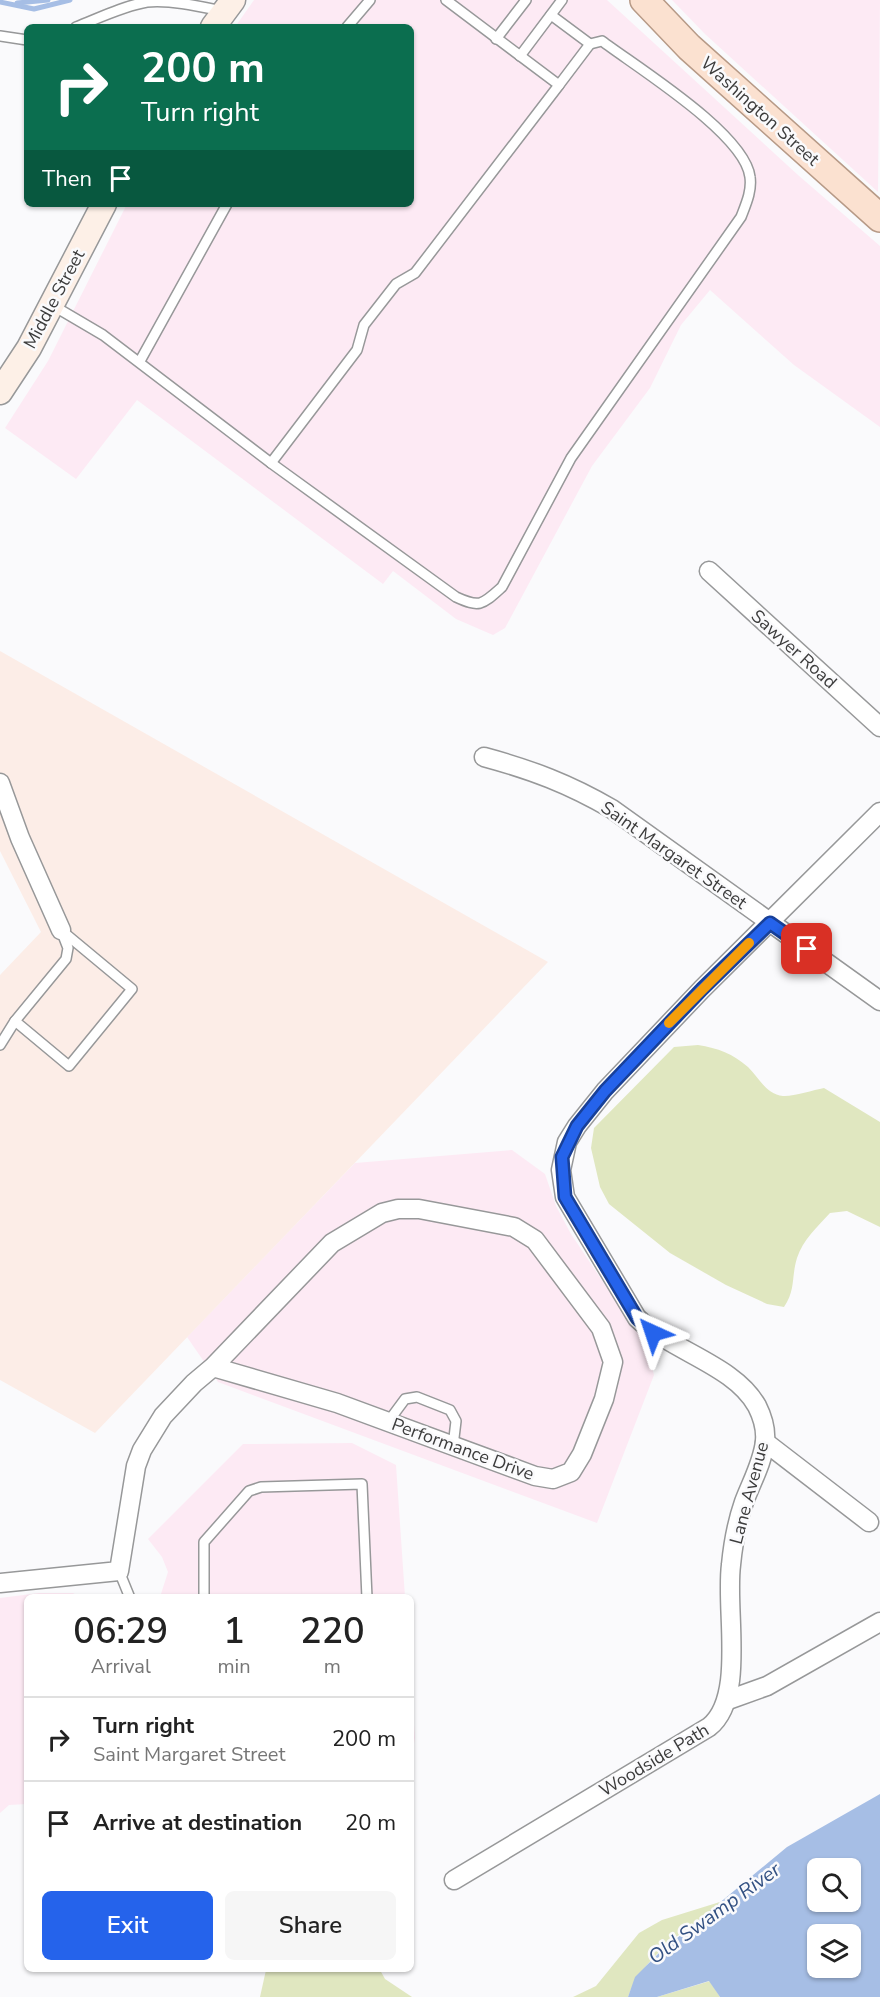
<!DOCTYPE html>
<style>
:root{--surface:#fff;--page:#f6f6f6;--text:#222;--muted:#767676;--line:#e0e0e0;--accent:#2563eb}
body{margin:0;font-family:"Nunito Sans",sans-serif;background:var(--page);color:var(--text);height:100vh;display:flex;flex-direction:column;font-size:22px;white-space:nowrap}
*{box-sizing:border-box;margin:0}
p{font-size:20px;color:var(--muted)}
.icon{flex:none;width:33px;height:33px;fill:none;stroke:currentColor;stroke-width:2;stroke-linecap:round;stroke-linejoin:round}
.map{position:relative;flex:1;overflow:hidden}
.details{position:absolute;left:24px;top:1594px;width:390px;height:378px;display:flex;flex-direction:column;background:var(--surface);border-radius:9px;box-shadow:0 2px 4px #0004}
.details>*{flex:none}
.hud{position:absolute;left:24px;top:24px;width:390px;height:183px;border-radius:9px;box-shadow:0 2px 4px #0004;background:#0b6e4f;color:#fff;overflow:hidden}
.controls{position:absolute;left:807px;top:1858px;display:grid;gap:12px}
.controls a{display:grid;place-items:center;width:54px;height:54px;border-radius:9px;background:var(--surface);box-shadow:0 2px 4px #0004;font-size:30px}
.pin{position:absolute;display:grid;place-items:center;width:51px;height:51px;color:#fff;margin:-26px;border-radius:12px;box-shadow:0 3px 9px #0006}
.me{position:absolute;width:66px;margin:-33px;rotate:318deg;stroke-linejoin:round;filter:drop-shadow(0 0 4px #0008)}
.turn{display:flex;align-items:center;gap:21px;height:126px;padding:0 18px;font-size:27px}
.turn .icon{width:78px;height:78px;stroke-width:2.5}
.turn b{display:block;font-size:42px;line-height:51px}
.then{display:flex;align-items:center;height:57px;padding:0 18px;background:#0003;gap:12px;font-size:22px}
.eta{display:flex;justify-content:space-evenly;align-items:center;height:102px;text-align:center}
.eta b{font-size:36px;font-weight:600;line-height:42px}
.cta{display:flex;gap:12px;margin-top:auto;padding:12px 18px}
.cta a{flex:1;height:69px;border-radius:9px;background:var(--accent);color:#fff;font-size:24px;font-weight:600;line-height:69px;text-align:center}
.cta a+a{background:var(--page);color:var(--text)}
ul{padding:0;list-style:none}
li{display:flex;align-items:center;gap:18px;height:84px;padding:0 18px;border-top:2px solid var(--line)}
li div{flex:1}
li b{display:block;font-size:22px}
li em{font-style:normal}
.map>svg:first-child{display:block}
.commercial{fill:#fdeaf4}
.education{fill:#fcede7}
.green{fill:#e0e7c0}
.water{fill:#a6bee5;fill-rule:evenodd}
.lines{fill:none;stroke-linecap:round;stroke-linejoin:round}
.stream{stroke:#a6bee5;stroke-width:5}
.lane-casing{stroke:#979899;stroke-width:12}
.street-casing{stroke:#979899;stroke-width:21}
.secondary-casing{stroke:#979899;stroke-width:27}
.primary-casing{stroke:#b79a87;stroke-width:30}
.lane{stroke:#fff;stroke-width:9}
.street{stroke:#fff;stroke-width:18}
.secondary{stroke:#fdf0e7;stroke-width:24}
.primary{stroke:#fbe1d0;stroke-width:27}
.route-casing{stroke:#184099;stroke-width:15}
.route{stroke:#2563eb;stroke-width:10}
.slow{stroke:#f59e0b;stroke-width:10}
.labels{text-anchor:middle;stroke-width:5;stroke-linejoin:round;paint-order:stroke}
.street-label{font-size:18px;fill:#3c3c3c;stroke:#fafafc}
.water-label{font-size:20px;font-style:italic;fill:#335183;stroke:#fafafc}
</style>
<div class="map">
<svg width="880" height="1997" viewBox="0 0 880 1997">
<rect width="100%" height="100%" fill="#fafafc"/>
<g class="commercial">
<polygon points="254,0 607,0 798,175 880,246 880,427 794,365 710,290 681,325 650,388 592,466 505,628 493,635 456,619 393,571 383,584 137,400 76,479 5,428 48,361 127,204 411,204 411,27 235,27"/>
<polygon points="672,0 880,0 878,192 705,34"/>
<polygon points="512,1150 545,1174 556,1206 571,1234 631,1324 644,1338 654,1375 597,1523 218,1382 187,1337 355,1163"/>
<polygon points="352,1443 396,1465 405,1597 160,1597 168,1572 162,1557 148,1539 243,1444"/>
<polygon points="39,1593 73,1593 79,1597 27,1598 27,1804 9,1805 0,1813 0,1598"/>
<polygon points="411,1686 415,1738 411,1760"/>
</g>
<polygon class="education" points="0,651 548,962 95,1433 0,1380 0,975 41,932 0,851"/>
<g class="green">
<path d="M698 1045C718 1048 733 1054 748 1067 759 1078 766 1094 783 1096 792 1097 813 1090 824 1088L880 1122V1227L847 1211 830 1213C817 1227 803 1240 797 1258 791 1278 796 1289 784 1307L767 1304 726 1285 670 1253 609 1204 600 1187 591 1148 594 1128 674 1047Z"/>
<path d="M723 1901C689 1929 643 1955 628 1997H573L596 1986 639 1933 662 1920Z"/>
<polygon points="266,1970 380,1970 385,1979 412,1997 260,1997"/>
<polygon points="710,1981 720,1997 657,1997"/>
</g>
<path class="water" d="M880 1794V1997H720L709 1981 657 1997H628L635 1977 659 1953 787 1847ZM818 1869H850V1902H818ZM818 1935H850V1968H818Z"/>
<g class="lines">
<g class="stream">
<polyline points="0,2 34,9 70,0"/>
<polyline points="17,3 48,0"/>
</g>
<g class="lane-casing">
<g id="lane">
<path d="M76 27C99 18 123 6 147 2 172 0 198 6 222 11"/>
<polyline points="347,27 370,0"/>
<polyline points="0,36 27,40"/>
<polyline points="496,39 526,0"/>
<polyline points="520,56 562,0"/>
<polyline points="559,85 590,44"/>
<path d="M52 305 103 335 271 463 456 597C480 608 482 605 502 587L571 458 741 217C746 204 752 191 750 177 745 134 638 68 602 41L590 44 551 15"/>
<polyline points="140,361 227,204"/>
<polyline points="271,463 357,350 364,325 396,284 415,273 559,85 446,0"/>
<polygon points="61,930 132,989 69,1066 15,1021 66,959 68,948"/>
<polyline points="0,1045 15,1021"/>
<polyline points="388,1422 405,1399 417,1397 450,1410 456,1421 453,1446"/>
<polyline points="119,1571 130,1598"/>
<polyline points="204,1598 204,1542 249,1491 261,1487 362,1484 367,1598"/>
</g>
</g>
<g class="street-casing">
<g id="street">
<polyline points="709,571 880,727"/>
<path d="M484 757C532 770 569 784 612 809L880 1001"/>
<polyline points="0,783 20,838 61,930"/>
<polyline points="765,1442 869,1522"/>
<polyline points="0,1583 119,1571 136,1466 142,1450 163,1416 194,1383 213,1367 332,1243 382,1213 398,1209 419,1209 514,1227 535,1240 601,1328 613,1362 604,1399 582,1454 571,1472 553,1479 535,1476 337,1403 213,1367"/>
<polyline points="728,1700 767,1686 880,1622"/>
<path d="M454 1880 709 1727C746 1698 725 1610 731 1565 733 1544 737 1522 744 1502 751 1483 763 1462 765 1441 766 1430 762 1416 757 1406 734 1365 673 1352 637 1318L565 1197 561 1170 567 1142 577 1126 605 1091 702 989 880 812"/>
</g>
</g>
<g class="secondary-casing">
<g id="secondary">
<polyline points="213,27 233,0"/>
<polyline points="0,392 29,348 104,204"/>
</g>
</g>
<g class="primary-casing">
<polyline id="primary" points="644,0 689,47 880,218"/>
</g>
<use href="#lane" class="lane"/>
<use href="#street" class="street"/>
<use href="#secondary" class="secondary"/>
<use href="#primary" class="primary"/>
</g>
<g class="lines">
<g class="route-casing">
<polyline id="route" points="653,1333 637,1318 565,1197 562,1157 577,1126 605,1091 702,989 770,923 807,949"/>
</g>
<use href="#route" class="route"/>
<polyline class="slow" points="669,1023 749,943"/>
</g>
<g class="labels">
<g class="street-label">
<text transform="translate(760 111) rotate(42)" y="6">Washington Street</text>
<text transform="translate(54 299) rotate(-62)" y="6">Middle Street</text>
<text transform="translate(794 649) rotate(42)" y="6">Sawyer Road</text>
<text transform="translate(674 855) rotate(35)" y="6">Saint Margaret Street</text>
<text transform="translate(463 1449) rotate(20)" y="6">Performance Drive</text>
<text transform="translate(749 1493) rotate(-75)" y="6">Lane Avenue</text>
<text transform="translate(654 1760) rotate(-31)" y="6">Woodside Path</text>
</g>
<g class="water-label">
<text transform="translate(714 1913) rotate(-36)" y="7">Old Swamp River</text>
</g>
</g>
</svg>
<div class="controls">
<a><svg class="icon" aria-label="search" viewBox="0 0 24 24"><circle cx="10" cy="10" r="6"/><path d="M15 15l6 6"/></svg></a>
<a><svg class="icon" aria-label="layers" viewBox="0 0 24 24"><path d="M12 4l9 5-9 5-9-5zM3 14l9 5 9-5"/></svg></a>
</div>
<div class="pin" style="left:807px;top:949px;background:#d93025"><svg class="icon" aria-label="arrive" viewBox="0 0 24 24"><path d="M6 21V4h12l-3 4 3 4H6"/></svg></div>
<svg class="me" style="left:653px;top:1333px" viewBox="-20 -20 40 40"><path d="M0-17L14 15 0 8-14 15z" fill="#2563eb" stroke="#fff" stroke-width="4"/></svg>
<div class="hud">
<div class="turn"><svg class="icon" aria-label="right" viewBox="0 0 24 24"><path d="M7 20v-9h11M14 6l5 5-5 5"/></svg><div><b>200 m</b>Turn right</div></div>
<div class="then">Then<svg class="icon" aria-label="arrive" viewBox="0 0 24 24"><path d="M6 21V4h12l-3 4 3 4H6"/></svg></div>
</div>
<section class="details">
<div class="eta">
<div><b>06:29</b><p>Arrival</p></div>
<div><b>1</b><p>min</p></div>
<div><b>220</b><p>m</p></div>
</div>
<ul>
<li><svg class="icon" aria-label="right" viewBox="0 0 24 24"><path d="M7 20v-9h11M14 6l5 5-5 5"/></svg><div><b>Turn right</b><p>Saint Margaret Street</p></div><em>200 m</em></li>
<li><svg class="icon" aria-label="arrive" viewBox="0 0 24 24"><path d="M6 21V4h12l-3 4 3 4H6"/></svg><div><b>Arrive at destination</b></div><em>20 m</em></li>
</ul>
<div class="cta"><a>Exit</a><a>Share</a></div>
</section>
</div>
